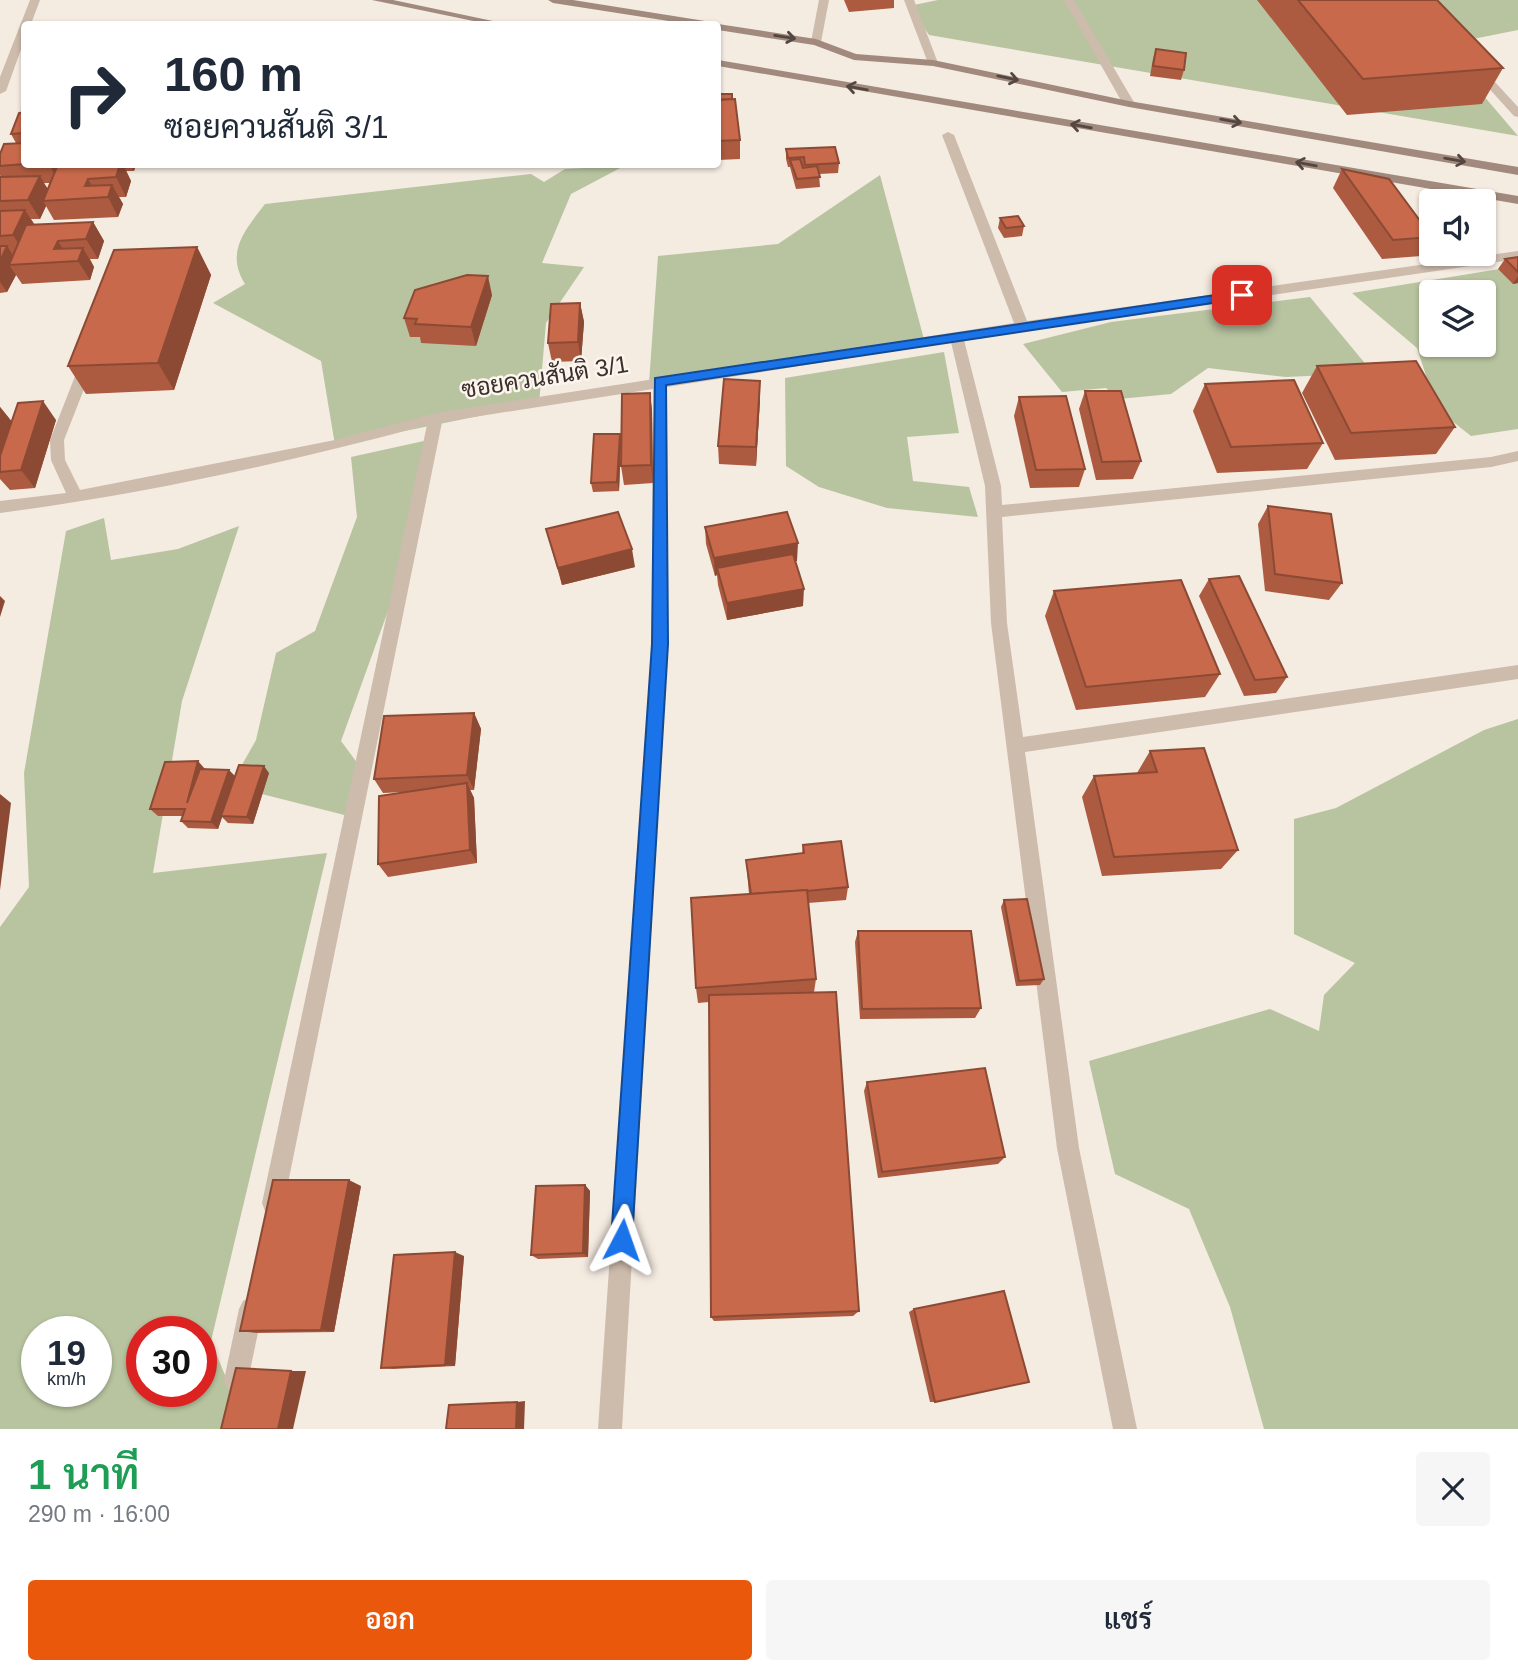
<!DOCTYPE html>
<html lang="th">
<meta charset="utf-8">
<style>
:root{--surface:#fff;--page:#f6f6f7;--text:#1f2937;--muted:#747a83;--accent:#ea580c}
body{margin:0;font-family:Arial,Sarabun,sans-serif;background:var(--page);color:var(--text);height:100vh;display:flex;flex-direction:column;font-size:26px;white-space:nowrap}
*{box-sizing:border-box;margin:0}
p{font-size:23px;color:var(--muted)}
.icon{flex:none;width:38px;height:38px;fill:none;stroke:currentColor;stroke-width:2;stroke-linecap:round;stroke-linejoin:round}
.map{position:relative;height:1429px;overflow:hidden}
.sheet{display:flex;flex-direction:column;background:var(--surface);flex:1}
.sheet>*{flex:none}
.hud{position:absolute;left:21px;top:21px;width:700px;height:147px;border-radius:7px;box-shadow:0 2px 5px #0004;background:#fff;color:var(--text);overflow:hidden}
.buttons{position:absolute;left:1419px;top:189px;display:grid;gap:14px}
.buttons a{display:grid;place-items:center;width:77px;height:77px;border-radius:7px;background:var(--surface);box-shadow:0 2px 5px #0004;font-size:35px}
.speed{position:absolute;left:21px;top:1316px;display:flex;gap:14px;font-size:35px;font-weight:700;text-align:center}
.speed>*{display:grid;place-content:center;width:91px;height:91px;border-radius:50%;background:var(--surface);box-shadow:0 2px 5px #0004;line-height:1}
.speed small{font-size:18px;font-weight:400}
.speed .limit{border:10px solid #d22;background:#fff;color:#111}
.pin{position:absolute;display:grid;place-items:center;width:60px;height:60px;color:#fff;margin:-30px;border-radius:14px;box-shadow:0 4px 10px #0006}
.me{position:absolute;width:77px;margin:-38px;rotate:4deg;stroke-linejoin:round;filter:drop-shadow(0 0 5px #0008)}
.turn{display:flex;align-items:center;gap:24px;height:147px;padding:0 28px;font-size:32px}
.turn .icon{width:91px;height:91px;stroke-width:2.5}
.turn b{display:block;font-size:49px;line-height:60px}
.round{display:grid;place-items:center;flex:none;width:74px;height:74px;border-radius:7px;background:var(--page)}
.head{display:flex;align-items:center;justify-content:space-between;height:119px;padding:0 28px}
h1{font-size:42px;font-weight:600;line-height:52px;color:#1e9e55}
.button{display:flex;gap:14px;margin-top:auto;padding:14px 28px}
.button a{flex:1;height:80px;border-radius:7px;background:var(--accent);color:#fff;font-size:28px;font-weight:600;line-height:80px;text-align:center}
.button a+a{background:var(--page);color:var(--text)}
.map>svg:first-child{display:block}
.green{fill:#b8c4a0;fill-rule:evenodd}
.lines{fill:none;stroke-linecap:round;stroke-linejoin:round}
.street{fill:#cdbbac;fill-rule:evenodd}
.secondary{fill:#a18a7d;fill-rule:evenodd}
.wall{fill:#ac5a40;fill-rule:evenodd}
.shaded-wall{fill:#8c4a34}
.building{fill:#c8694b;stroke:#8c4a34;stroke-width:2}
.oneway{stroke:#544640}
.route{fill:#1a73e8;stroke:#114b97;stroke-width:2}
.labels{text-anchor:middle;stroke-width:5;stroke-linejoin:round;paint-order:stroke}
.street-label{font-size:24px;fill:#3b302b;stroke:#fbf5ee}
</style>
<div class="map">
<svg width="1518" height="1429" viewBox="0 0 1518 1429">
<rect width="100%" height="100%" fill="#f4ebe1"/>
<g class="green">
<polygon points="938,0 1402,0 1518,136 929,35 909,6"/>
<polygon points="1420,0 1518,0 1518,30 1458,42"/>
<path d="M624 166 571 194 542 263 584 267 546 323 539 404 335 445 321 361 213 303 245 284C225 252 245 230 265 204L531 174 544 182 565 169Z"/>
<polygon points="880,175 925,343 649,383 658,256 778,244"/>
<path d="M1518 266V429L1471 436 1437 409 1417 348 1352 293ZM1432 292H1484V345H1432Z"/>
<polygon points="1310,297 1373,373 1286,377 1208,368 1171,394 1119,399 1106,388 1062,392 1023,344 1111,322"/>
<polygon points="944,352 959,433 907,437 913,481 969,487 978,517 887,508 819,487 786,466 785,378"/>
<polygon points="433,439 393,597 341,741 358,764 360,819 230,786 256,740 276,653 315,631 357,517 351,457"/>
<path d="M104 518 111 560 178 549 239 526 182 701 153 873 327 853 211 1341 247 1429H0V927L29 887 24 773 66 531ZM37 1332H96V1391H37ZM142 1332H201V1391H142Z"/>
<polygon points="1518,719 1518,1429 1264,1429 1230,1307 1189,1209 1115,1174 1089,1061 1270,1009 1319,1031 1324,995 1355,963 1294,934 1294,819 1336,808 1484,730"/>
</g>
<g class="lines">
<g class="street">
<polygon points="30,0 40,0 31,24 24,24 24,41 6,91 0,94 0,77"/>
<polygon points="819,0 829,0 821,42 816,45 811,42"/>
<polygon points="904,0 914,0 938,63 937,65 928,63"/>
<polygon points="1064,0 1074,0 1135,104 1133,106 1123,104"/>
<polygon points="1474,68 1482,68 1518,107 1518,117 1514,116 1474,72"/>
<path d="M948 132 954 135 1027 321 1518 251V259L964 340 1001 486 1002 505 1491 457 1518 451V461L1491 467 1002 517 1007 623 1023 737 1518 665V679L1025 752 1079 1148 1137 1429H1113L1057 1148 991 623 985 486 951 342 667 387 668 644 622 1429H598L652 644 653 389 442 422 284 1203 281 1211 273 1214 265 1211 262 1203 427 425C287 463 144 494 0 513V501L66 493 51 460 50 440 81 361 88 356 95 361 64 440 65 460 80 490 335 440 436 413 1014 323 942 135Z"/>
<polygon points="251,1297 259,1301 263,1309 248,1380 245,1389 236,1392 227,1389 224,1380 239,1309 243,1301"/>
</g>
<g class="secondary">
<polygon points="372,0 393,0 507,24 488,24"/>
<polygon points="548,0 573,0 705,21 710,24 688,24 553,3"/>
<polygon points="715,24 718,24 816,39 856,54 933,60 1129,101 1518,167 1518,175 1129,107 933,66 854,60 814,45 718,30"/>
<polygon points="718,60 1518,196 1518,204 718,66"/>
</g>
</g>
<g class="wall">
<polygon points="844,0 894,0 894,8 849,12"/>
<polygon points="1257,0 1437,0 1503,68 1482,104 1347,115"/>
<polygon points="1156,49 1184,70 1181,80 1150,76 1153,59"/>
<polygon points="718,94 732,99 740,140 740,159 718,160"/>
<path d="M24 112V164H136L134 171H126L131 181 126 197H119L123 204 118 217 54 220 46 206 40 219H31L35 225 93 222 104 241 98 259H90L94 267 90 280 22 284 16 275 7 292 0 293V177H1L0 175V154L16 143 11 134ZM44 183H50L48 189Z"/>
<polygon points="786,149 839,163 838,173 819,174 820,187 796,189 790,167 788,167 786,159"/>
<polygon points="1342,169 1432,237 1421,256 1382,259 1333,188"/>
<polygon points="1000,218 1024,226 1022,236 1004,238 998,228"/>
<polygon points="197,247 211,275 174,390 86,394 68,366"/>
<polygon points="1518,257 1518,283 1513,284 1498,269 1505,259"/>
<polygon points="492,295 476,346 421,343 420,337 410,337 404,318"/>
<polygon points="580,303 584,322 581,361 552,362 548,343"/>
<polygon points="1317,366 1455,427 1436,454 1335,460 1302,393"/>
<polygon points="760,381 760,399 756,466 719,464 718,446"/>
<polygon points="1205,384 1323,443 1307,469 1217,473 1193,411"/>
<polygon points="1085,391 1141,461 1133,479 1096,480 1079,409"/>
<polygon points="650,393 652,411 653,483 624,485 621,466"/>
<polygon points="1019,397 1085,469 1079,487 1030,488 1014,416"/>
<polygon points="0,407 12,422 56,420 35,488 10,490 0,479"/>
<polygon points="620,434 621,443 619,491 593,492 591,483"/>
<polygon points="1268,506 1342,583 1329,600 1265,591 1258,524"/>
<polygon points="705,527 797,561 795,561 803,606 727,620 718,585 717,575 715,576 706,544"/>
<polygon points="546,529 635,567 562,585"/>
<polygon points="1209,579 1287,677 1276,693 1244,696 1199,596"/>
<polygon points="1054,591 1220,674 1205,697 1076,710 1045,616"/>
<polygon points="474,713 481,729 474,790 470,790 474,798 477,863 388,877 378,864 404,792 383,793 374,779"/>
<polygon points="1150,751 1238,850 1221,869 1102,876 1082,797 1094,776 1137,773"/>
<polygon points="205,769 235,777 269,773 253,824 228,823 222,817 218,829 188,828 181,821 183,816 158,816 150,809"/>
<polygon points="803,845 848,887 846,900 808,903 816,979 814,992 859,1311 853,1316 714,1321 711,1317 709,1002 698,1003 696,988 749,894 746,860 802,854"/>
<polygon points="1004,900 1044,979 1040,985 1016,986 1001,907"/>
<polygon points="858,931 981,1008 975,1018 860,1019 855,942"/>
<polygon points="867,1082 1005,1157 998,1164 878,1178 864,1091"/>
<polygon points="585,1185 590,1191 588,1257 538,1259 531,1255"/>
<polygon points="361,1186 334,1332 256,1333 240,1331"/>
<polygon points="464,1256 455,1366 393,1369 381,1368"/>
<polygon points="914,1309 935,1402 930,1402 909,1312"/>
</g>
<g class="shaded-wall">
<polygon points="49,164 66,164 59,182"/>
<polygon points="120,164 123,164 131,181 126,197 116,177"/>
<polygon points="130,164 136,164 134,171"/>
<polygon points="40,176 51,195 43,201 46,206 40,219 28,200"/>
<polygon points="88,179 99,198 85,186"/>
<polygon points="112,185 123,204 118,217 108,197"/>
<polygon points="25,210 37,229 25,254 13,235"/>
<polygon points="93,222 104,241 98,259 86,239"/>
<polygon points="58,241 70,260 54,249"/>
<polygon points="7,246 19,265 9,265 16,275 7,292 0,282 0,261"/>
<polygon points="197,247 211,275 174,390 158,363"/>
<polygon points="83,248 94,267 90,280 78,261"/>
<polygon points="488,276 492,295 476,346 471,327"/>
<polygon points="1518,276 1518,283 1513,284"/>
<polygon points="580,303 584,322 581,361 578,342"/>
<polygon points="760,381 760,399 756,466 756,447"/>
<polygon points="650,393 652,411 653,483 651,465"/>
<polygon points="43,401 56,420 35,488 21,470"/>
<polygon points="0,407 13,423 0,461"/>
<polygon points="620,434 621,443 619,491 617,482"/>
<polygon points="798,543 797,561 719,575 717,568 717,575 715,576 714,558"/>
<polygon points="632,549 635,567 562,585 558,568"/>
<polygon points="804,589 803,606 727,620 727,603"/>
<polygon points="0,596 5,601 0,617"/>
<polygon points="474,713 481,729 474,790 467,775"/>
<polygon points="198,761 205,769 187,803"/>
<polygon points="264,766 269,773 253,824 247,817"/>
<polygon points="229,770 236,777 218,829 211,822"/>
<polygon points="467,783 474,798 477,863 470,850"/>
<polygon points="0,794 11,803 0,890"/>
<polygon points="349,1180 361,1186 334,1332 321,1330"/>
<polygon points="585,1185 590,1191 588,1257 583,1253"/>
<polygon points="455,1252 464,1256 455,1366 445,1365"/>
<polygon points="291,1371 306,1371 293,1429 278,1429"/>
<polygon points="525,1401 524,1429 516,1429 517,1402"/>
</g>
<g class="building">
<polygon points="1298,0 1437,0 1503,68 1363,79"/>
<polygon points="1156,49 1186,53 1184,70 1153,66"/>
<polygon points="718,94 732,94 732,99 718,100"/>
<polygon points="735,99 740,140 718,141 718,100"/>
<polygon points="24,112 24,133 11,134 19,113"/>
<polygon points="24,143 24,164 0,166 0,154 4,144"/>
<polygon points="835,147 839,163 805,165 804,157 788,158 786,149"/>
<polygon points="800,159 803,168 817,166 820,177 797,179 790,160"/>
<polygon points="58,164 120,164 116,177 88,179 85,186 112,185 108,197 43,201"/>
<polygon points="1342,169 1389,179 1432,237 1393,240"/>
<polygon points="40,176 28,200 0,201 0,177"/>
<polygon points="25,210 13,235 0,236 0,211"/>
<polygon points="1018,216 1024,226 1006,228 1000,218"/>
<polygon points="93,222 86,239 58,241 54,249 83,248 78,261 9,265 26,225"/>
<polygon points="0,246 7,246 0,261"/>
<polygon points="197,247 158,363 68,366 114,250"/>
<polygon points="1518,257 1518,272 1505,259"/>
<polygon points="467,275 488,276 471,327 415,324 417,319 404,318 415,290"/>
<polygon points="580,303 578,342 548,343 551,304"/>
<polygon points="1416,361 1455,427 1351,433 1317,366"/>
<polygon points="724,379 760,381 756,447 718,446"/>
<polygon points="1294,380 1323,443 1231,447 1205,384"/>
<polygon points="1085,391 1121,391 1141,461 1102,462"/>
<polygon points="650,393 651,465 621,466 622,394"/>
<polygon points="1066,396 1085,469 1036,470 1019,397"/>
<polygon points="43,401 21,470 0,472 0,456 18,403"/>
<polygon points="594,434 620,434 617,482 591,483"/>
<polygon points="1268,506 1331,514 1342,583 1275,574"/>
<polygon points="618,512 632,549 558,568 546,529"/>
<polygon points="787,512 798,543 714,558 705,527"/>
<polygon points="793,554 804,589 727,603 717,568"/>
<polygon points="1239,576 1287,677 1255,680 1209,579"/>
<polygon points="1181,580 1220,674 1086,687 1054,591"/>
<polygon points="474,713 467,775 374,779 384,716"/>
<polygon points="1204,748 1238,850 1114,857 1094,776 1157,772 1150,751"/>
<polygon points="198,761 187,803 200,769 229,770 211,822 181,821 185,809 150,809 165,762"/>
<polygon points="239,765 264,766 247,817 221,816"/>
<polygon points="467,783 470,850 378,864 379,796"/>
<polygon points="841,841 848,887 807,891 807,890 751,894 746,860 804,853 803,845"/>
<polygon points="807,890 816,979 696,988 691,898"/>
<polygon points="1027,899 1044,979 1019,981 1004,900"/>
<polygon points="858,931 971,931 981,1008 862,1009"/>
<polygon points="836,992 859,1311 711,1317 709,995"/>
<polygon points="985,1068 1005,1157 882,1172 867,1082"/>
<polygon points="273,1180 349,1180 321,1330 240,1331"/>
<polygon points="585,1185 583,1253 531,1255 536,1186"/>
<polygon points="455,1252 445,1365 381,1368 394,1255"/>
<polygon points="1004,1291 1029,1382 935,1402 914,1309"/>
<polygon points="236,1368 291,1371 278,1429 221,1429"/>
<polygon points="517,1402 516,1429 446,1429 449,1405"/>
</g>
<defs><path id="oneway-shaft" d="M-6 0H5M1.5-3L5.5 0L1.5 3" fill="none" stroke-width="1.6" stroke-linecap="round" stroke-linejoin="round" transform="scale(1.75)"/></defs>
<g class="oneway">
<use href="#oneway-shaft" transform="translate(785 37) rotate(9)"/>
<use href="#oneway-shaft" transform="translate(1008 78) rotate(12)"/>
<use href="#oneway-shaft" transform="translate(857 88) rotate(-170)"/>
<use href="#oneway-shaft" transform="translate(1231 121) rotate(10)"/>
<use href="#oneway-shaft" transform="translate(1081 126) rotate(-170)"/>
<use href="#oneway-shaft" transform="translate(1455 160) rotate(10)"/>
<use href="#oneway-shaft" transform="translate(1306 164) rotate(-170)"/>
</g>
<polygon class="route" points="1242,291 1248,295 1246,298 666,385 668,644 632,1240 629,1247 622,1250 614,1247 611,1240 652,644 655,378"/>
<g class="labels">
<g class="street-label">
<text transform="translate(545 377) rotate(-9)" y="8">ซอยควนสันติ 3/1</text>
</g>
</g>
</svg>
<div class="buttons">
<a><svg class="icon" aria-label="sound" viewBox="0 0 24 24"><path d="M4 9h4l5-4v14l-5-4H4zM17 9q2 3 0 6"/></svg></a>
<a><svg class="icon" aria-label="layers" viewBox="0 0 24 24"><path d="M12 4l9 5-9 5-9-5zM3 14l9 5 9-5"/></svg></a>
</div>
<div class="speed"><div>19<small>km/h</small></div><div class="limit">30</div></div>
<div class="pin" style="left:1242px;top:295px;background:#d93025"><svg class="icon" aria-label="arrive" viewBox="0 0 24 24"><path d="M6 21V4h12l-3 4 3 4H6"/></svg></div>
<svg class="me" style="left:622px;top:1240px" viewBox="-20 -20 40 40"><path d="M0-17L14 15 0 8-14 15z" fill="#1a73e8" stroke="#fff" stroke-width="4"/></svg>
<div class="hud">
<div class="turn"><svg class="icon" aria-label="right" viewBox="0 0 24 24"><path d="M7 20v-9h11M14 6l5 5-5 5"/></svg><div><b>160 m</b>ซอยควนสันติ 3/1</div></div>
</div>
</div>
<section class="sheet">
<div class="head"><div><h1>1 นาที</h1><p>290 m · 16:00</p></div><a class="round"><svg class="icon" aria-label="close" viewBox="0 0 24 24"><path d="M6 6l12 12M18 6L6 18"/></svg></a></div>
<div class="button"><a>ออก</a><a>แชร์</a></div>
</section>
